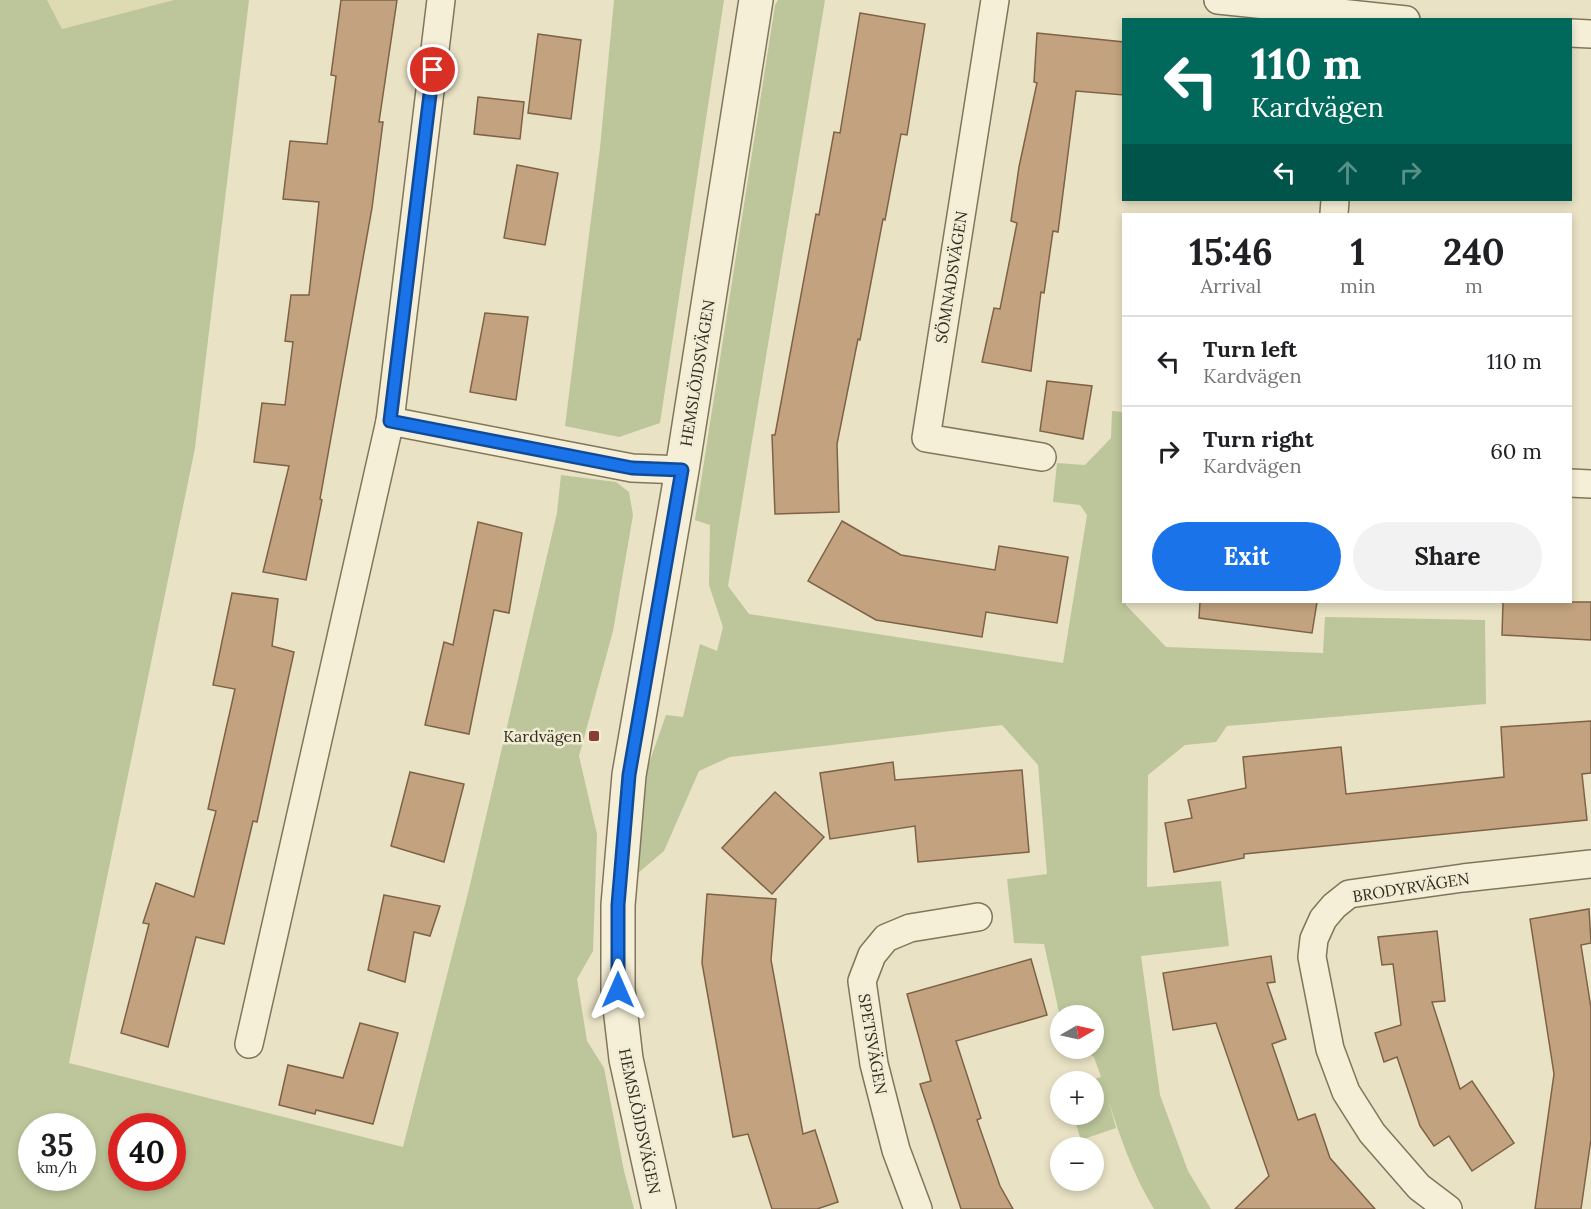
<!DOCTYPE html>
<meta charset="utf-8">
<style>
:root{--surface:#fff;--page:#f2f2f2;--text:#202124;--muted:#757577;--line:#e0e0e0;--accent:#1a73e8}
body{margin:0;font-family:Lora,serif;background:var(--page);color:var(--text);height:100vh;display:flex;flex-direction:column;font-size:22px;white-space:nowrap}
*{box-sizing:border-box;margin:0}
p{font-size:20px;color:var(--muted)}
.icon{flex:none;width:33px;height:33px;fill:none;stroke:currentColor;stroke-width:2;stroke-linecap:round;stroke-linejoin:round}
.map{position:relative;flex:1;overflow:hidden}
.drawer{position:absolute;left:1122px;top:213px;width:450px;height:390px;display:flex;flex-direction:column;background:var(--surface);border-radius:0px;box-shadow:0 3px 9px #0003}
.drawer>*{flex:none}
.guide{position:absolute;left:1122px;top:18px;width:450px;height:183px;border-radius:0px;box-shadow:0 3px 9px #0003;background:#00695c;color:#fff;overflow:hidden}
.needle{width:39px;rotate:81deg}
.tools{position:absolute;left:1050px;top:1005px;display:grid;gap:12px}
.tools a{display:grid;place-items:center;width:54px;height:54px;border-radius:50%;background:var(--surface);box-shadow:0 3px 9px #0003;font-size:30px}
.speed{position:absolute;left:18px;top:1113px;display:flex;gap:12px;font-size:30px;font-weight:700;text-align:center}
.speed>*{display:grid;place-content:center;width:78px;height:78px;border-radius:50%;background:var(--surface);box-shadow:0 3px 9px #0003;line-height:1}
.speed small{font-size:15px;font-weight:400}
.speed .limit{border:9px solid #d22;background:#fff;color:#111}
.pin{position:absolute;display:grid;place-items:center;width:51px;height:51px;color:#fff;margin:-26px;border:3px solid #fff;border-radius:50%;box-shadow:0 2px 6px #0007}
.me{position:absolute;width:66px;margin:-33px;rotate:0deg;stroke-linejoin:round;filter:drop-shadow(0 0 4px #0008)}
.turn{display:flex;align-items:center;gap:21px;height:126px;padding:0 30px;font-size:27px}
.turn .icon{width:78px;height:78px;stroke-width:2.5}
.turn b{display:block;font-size:42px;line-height:51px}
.lanes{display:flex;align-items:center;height:57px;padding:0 30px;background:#0003;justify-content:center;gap:30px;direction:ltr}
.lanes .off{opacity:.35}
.eta{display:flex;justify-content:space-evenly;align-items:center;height:102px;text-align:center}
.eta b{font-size:36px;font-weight:700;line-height:42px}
.action{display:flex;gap:12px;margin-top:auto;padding:12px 30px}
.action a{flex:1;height:69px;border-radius:36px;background:var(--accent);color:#fff;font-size:24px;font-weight:700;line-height:69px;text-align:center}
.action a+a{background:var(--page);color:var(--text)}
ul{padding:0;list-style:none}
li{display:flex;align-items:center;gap:18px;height:90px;padding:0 30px;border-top:2px solid var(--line)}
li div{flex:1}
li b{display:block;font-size:22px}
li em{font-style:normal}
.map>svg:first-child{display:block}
.farmland{fill:#dedbb3}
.green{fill:#bcc69a;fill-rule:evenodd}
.building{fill:#c3a37f;stroke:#7e6246;stroke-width:1.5}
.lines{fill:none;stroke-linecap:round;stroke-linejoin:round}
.minor-casing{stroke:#82755d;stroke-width:30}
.tertiary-casing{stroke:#82755d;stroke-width:36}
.minor{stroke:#f5efd7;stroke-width:27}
.tertiary{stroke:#f5efd7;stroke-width:33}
.route-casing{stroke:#114b97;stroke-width:15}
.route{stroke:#1a73e8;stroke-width:10}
.poi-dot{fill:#8a3d34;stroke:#f1ecd4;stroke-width:2}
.labels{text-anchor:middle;stroke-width:5;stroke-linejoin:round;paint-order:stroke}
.street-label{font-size:16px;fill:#342b1f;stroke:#f1ecd4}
.poi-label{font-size:16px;fill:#342b1f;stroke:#f1ecd4;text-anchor:end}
</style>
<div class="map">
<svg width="1591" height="1209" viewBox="0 0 1591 1209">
<rect width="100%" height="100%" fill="#e9e2c5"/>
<polygon class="farmland" points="47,0 174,0 62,29"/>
<g class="green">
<path d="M0 0H47L62 29 174 0H249L195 448 69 1063 403 1147 469 889 557 513 561 475 616 482 629 492 633 515 613 631 579 756 597 834 593 951 577 979 587 1041 604 1068 624 1171 634 1209H0ZM82 1126V1178H32V1126ZM172 1126V1178H122V1126Z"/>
<polygon points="614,0 724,0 660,423 619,437 565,426 600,148"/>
<path d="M778 0H825L728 586 749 614 1063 663 1087 515 1080 505 1053 502 1057 463 1085 465 1111 438 1112 411 1123 412 1124 602H1126V605L1166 647 1323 653 1325 617 1485 620 1486 704 1227 726 1216 742 1185 745 1148 775 1147 887 1221 881 1229 946 1141 956 1160 1095 1188 1171 1211 1209H1154C1133 1175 1120 1137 1108 1099L1116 1128 1081 1140 1073 1115 1094 1114V1082L1088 1081 1101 1077 1094 1057 1082 1049 1094 1048V1016L1060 1017 1044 944 1014 943 1007 879 1047 874 1038 765 1002 725 730 757 699 771 664 851 637 874 647 769 666 715 683 717 700 644 717 651 723 627 709 585 710 525 695 520 775 5Z"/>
</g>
<g class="building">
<polygon points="341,0 397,0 379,122 383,122 372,208 320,499 322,500 306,580 263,572 289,466 254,462 262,403 285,405 293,342 285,341 291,295 309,295 319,202 283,199 290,141 327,144 336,76 331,75"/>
<polygon points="860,13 925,24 907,135 901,134 885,220 883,219 860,340 858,339 837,444 839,512 775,514 772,435 775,435 816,214 819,215 834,132 840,133"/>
<polygon points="1037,33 1124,42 1124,95 1076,91 1058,232 1053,231 1044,293 1041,292 1031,371 982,362 994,308 1000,309 1017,223 1011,221 1019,167 1037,83 1034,82"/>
<polygon points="538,34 581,40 571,119 528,113"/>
<polygon points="478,97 524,102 520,139 474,134"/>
<polygon points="517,165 558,173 545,245 504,238"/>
<polygon points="485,313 528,317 516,400 470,392"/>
<polygon points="1047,381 1092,386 1083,439 1040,431"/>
<polygon points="842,521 901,555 995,570 999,546 1068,557 1057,623 986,612 982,637 876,620 808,581"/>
<polygon points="478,522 522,533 509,613 494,610 469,734 425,725 444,642 453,645"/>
<polygon points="232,593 278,599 272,646 294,652 257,822 253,821 224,944 196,937 168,1047 121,1033 149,924 143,923 156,883 194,897 216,811 208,809 235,689 213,685"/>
<polygon points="1200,602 1317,602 1312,633 1199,618"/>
<polygon points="1503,602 1591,602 1591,640 1502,635"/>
<polygon points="1591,721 1591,773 1582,774 1587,820 1244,854 1244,858 1174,872 1165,823 1192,818 1188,800 1246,788 1243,757 1341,747 1346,794 1504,777 1501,727"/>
<polygon points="893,762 895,780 1022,770 1029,852 918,862 915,826 830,839 820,773"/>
<polygon points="410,772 464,784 444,862 391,846"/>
<polygon points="775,792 824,837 772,894 722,848"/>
<polygon points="707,894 776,899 771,960 803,1134 815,1130 838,1202 817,1209 772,1209 748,1134 733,1137 702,963"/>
<polygon points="384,895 440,906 430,936 414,932 405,982 368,970"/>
<polygon points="1589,909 1591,943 1581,945 1591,1008 1591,1139 1581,1209 1535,1209 1554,1074 1530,919"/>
<polygon points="1437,931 1445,1001 1432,1002 1460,1089 1472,1081 1514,1143 1472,1171 1449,1136 1434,1146 1420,1126 1397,1057 1384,1062 1375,1033 1401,1025 1393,964 1382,965 1378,937"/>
<polygon points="1271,956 1275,982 1267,983 1286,1039 1272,1044 1298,1120 1315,1114 1330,1158 1375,1209 1235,1209 1269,1176 1216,1023 1173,1030 1163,973"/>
<polygon points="1031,959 1047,1015 956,1041 981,1118 977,1120 1000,1186 1013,1209 961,1209 920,1084 931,1081 907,994"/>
<polygon points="360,1023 398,1033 373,1124 316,1110 315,1114 279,1105 288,1065 343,1078"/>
</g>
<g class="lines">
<g class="minor-casing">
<g id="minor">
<polyline points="995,0 926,438 1042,457"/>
<polyline points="1218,0 1406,20"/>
<polyline points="1570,33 1591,34"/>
<polyline points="1334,214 1335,200"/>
<polyline points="390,421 632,468 682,470"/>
<polyline points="1570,483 1591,484"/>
<polyline points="249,1044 390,421 441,0"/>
<polyline points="918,1209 896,1150 874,1064 862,981 872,955 886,938 910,928 978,917"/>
<polyline points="1448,1209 1419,1187 1372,1133 1346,1092 1330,1049 1312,957 1314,939 1323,919 1334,906 1349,894 1463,878 1591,864"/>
</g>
</g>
<g class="tertiary-casing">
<polyline id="tertiary" points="659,1209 626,1059 618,990 618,905 629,775 682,470 756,0"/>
</g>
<use href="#minor" class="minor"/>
<use href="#tertiary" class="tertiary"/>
</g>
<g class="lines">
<g class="route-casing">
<polyline id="route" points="433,70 390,421 632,468 682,470 629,775 618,905 618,990"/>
</g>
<use href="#route" class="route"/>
</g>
<rect class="poi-dot" x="588" y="730" width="12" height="12" rx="3"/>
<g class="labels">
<g class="street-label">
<text transform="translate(951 277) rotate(-81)" y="6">SÖMNADSVÄGEN</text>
<text transform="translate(697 373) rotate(-81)" y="6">HEMSLÖJDSVÄGEN</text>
<text transform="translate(1411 887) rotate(-9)" y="6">BRODYRVÄGEN</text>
<text transform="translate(873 1044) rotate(80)" y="6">SPETSVÄGEN</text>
<text transform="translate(640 1121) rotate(78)" y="6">HEMSLÖJDSVÄGEN</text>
</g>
<g class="poi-label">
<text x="582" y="742">Kardvägen</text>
</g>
</g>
</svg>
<div class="tools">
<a><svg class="needle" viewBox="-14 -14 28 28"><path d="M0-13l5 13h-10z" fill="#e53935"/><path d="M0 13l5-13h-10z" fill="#757577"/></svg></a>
<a>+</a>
<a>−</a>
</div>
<div class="speed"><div>35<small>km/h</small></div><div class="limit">40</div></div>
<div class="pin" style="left:433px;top:70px;background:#d93025"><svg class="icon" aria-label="arrive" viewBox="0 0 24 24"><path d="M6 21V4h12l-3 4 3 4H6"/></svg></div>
<svg class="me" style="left:618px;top:990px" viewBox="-20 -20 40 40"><path d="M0-17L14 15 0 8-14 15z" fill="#1a73e8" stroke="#fff" stroke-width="4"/></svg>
<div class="guide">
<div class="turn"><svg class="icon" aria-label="left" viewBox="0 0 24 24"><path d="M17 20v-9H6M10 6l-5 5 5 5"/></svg><div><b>110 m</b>Kardvägen</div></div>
<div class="lanes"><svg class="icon" aria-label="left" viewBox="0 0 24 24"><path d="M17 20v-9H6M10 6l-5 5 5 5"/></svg><svg class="icon off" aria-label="ahead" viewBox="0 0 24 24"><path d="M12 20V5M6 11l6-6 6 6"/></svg><svg class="icon off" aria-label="right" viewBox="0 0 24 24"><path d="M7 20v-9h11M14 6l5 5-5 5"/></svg></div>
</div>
<section class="drawer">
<div class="eta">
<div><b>15:46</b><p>Arrival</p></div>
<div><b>1</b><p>min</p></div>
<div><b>240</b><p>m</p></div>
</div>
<ul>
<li><svg class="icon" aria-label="left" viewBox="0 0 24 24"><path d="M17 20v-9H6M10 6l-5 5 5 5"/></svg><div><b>Turn left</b><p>Kardvägen</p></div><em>110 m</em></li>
<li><svg class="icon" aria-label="right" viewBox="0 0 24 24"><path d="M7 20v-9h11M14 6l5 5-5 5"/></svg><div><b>Turn right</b><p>Kardvägen</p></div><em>60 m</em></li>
</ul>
<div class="action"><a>Exit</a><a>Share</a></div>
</section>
</div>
